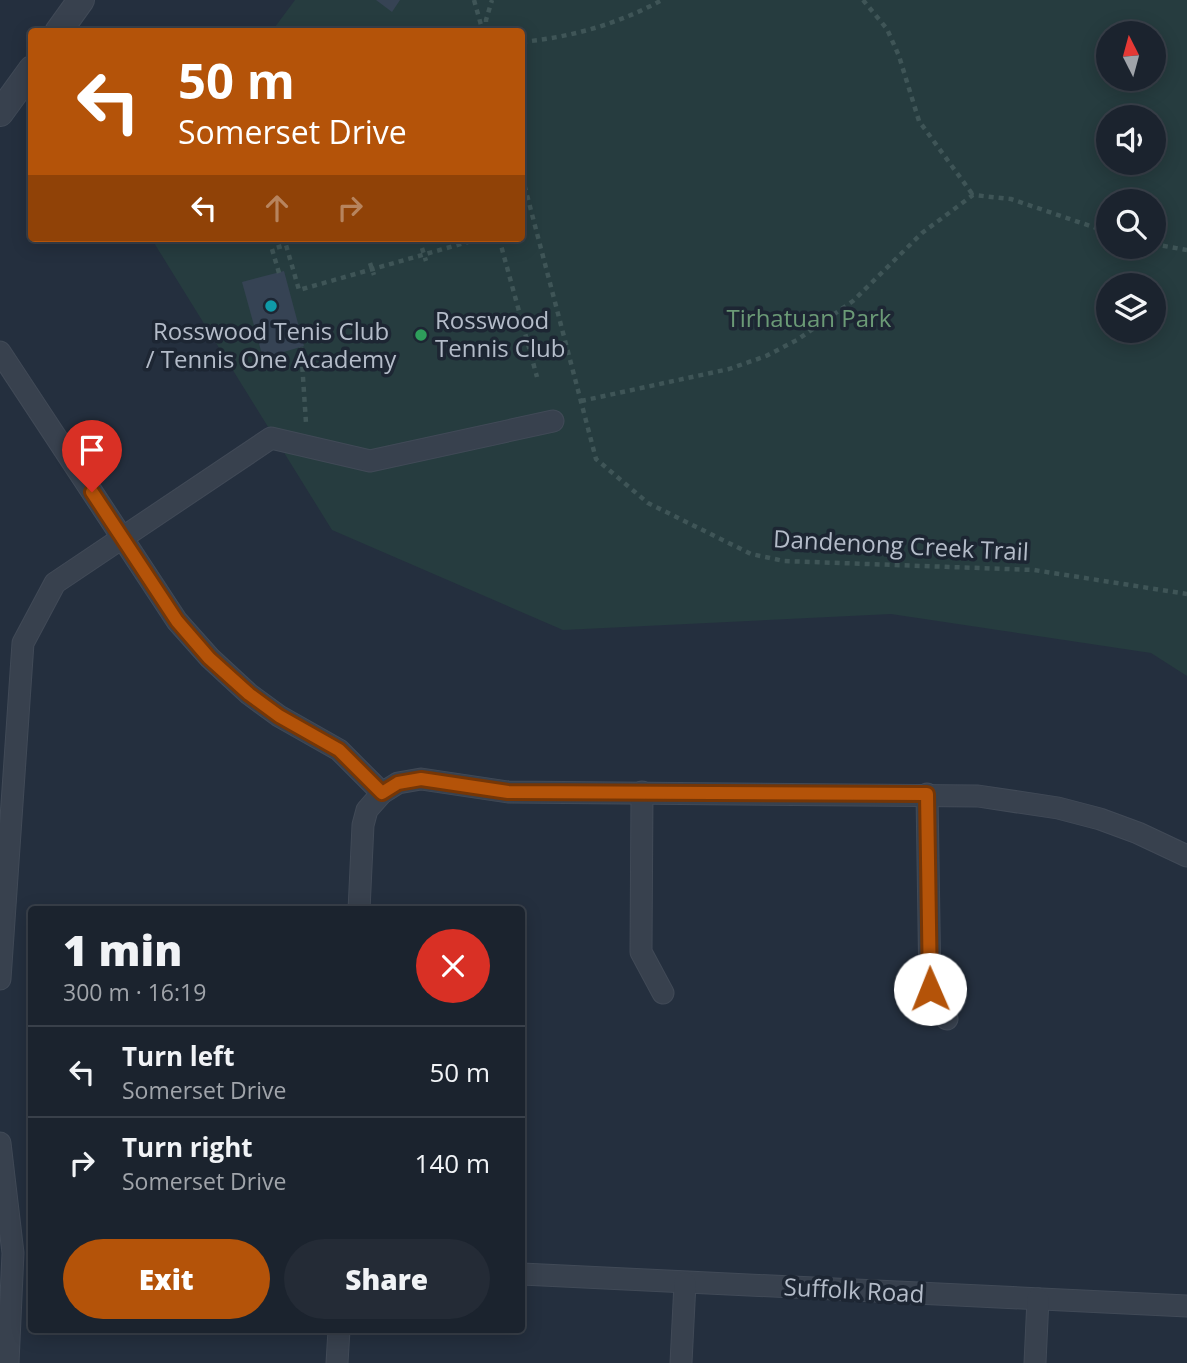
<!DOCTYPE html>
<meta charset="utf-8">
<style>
:root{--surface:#1b232e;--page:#242b36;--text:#f1f3f6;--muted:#a0a4aa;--line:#39404a;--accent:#b45309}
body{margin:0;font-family:"Open Sans",sans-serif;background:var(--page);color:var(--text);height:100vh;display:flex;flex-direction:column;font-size:26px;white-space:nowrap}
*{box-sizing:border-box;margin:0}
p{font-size:23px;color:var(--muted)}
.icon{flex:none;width:38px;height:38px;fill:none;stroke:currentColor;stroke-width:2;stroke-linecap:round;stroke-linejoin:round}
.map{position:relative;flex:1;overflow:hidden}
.drawer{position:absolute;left:28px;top:906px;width:497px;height:427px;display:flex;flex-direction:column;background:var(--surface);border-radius:7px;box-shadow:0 4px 18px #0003,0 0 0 2px var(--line)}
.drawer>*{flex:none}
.top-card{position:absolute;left:28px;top:28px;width:497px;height:214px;border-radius:7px;box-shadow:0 4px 18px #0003,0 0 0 2px var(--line);background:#b45309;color:#fff;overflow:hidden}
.needle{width:46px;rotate:354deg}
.controls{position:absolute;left:1096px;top:21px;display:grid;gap:14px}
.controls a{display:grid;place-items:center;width:70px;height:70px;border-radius:50%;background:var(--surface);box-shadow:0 4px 18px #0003,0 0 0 2px var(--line);font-size:35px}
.pin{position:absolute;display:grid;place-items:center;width:60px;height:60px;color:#fff;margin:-72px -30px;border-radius:50% 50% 50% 0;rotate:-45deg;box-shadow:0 0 7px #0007}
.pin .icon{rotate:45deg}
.me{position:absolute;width:77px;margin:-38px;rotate:359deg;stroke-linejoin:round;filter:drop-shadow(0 0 5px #0008)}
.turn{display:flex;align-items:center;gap:24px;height:147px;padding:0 35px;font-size:32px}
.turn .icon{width:91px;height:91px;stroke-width:2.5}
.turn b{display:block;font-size:49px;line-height:60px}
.lanes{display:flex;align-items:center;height:66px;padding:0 35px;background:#0003;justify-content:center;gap:35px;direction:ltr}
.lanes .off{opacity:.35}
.round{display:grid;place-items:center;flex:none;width:74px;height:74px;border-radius:37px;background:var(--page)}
.overview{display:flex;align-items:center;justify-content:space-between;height:119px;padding:0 35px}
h1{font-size:42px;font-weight:800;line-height:52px}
.action{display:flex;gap:14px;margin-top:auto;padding:14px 35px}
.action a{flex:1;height:80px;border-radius:42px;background:var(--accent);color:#fff;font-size:28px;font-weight:800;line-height:80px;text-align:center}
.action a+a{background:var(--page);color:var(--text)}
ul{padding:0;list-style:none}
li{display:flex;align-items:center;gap:21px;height:91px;padding:0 35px;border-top:2px solid var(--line)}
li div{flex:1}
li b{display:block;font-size:26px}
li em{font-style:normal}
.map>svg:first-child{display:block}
.green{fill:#263c3f;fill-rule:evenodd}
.building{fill:#364354}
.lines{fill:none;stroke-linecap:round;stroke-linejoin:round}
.minor-casing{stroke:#414a57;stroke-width:23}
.tertiary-casing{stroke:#414a57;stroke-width:28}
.path{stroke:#3f5557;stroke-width:4.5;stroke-dasharray:5 5;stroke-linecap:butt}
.minor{stroke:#38414e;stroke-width:21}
.tertiary{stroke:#38414e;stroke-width:26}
.route-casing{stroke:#753606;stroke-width:18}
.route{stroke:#b45309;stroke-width:12}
.culture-dot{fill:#0f9aa8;stroke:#1d2633;stroke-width:2.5}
.leisure-dot{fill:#2e9e5b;stroke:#1d2633;stroke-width:2.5}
.labels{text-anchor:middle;stroke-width:7;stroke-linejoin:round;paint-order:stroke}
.park-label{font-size:24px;fill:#6b9a76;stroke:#1d2633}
.poi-label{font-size:24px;fill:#b4bcc9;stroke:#1d2633;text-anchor:start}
.street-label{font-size:24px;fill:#b4bcc9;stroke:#1d2633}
</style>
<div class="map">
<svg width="1187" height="1363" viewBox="0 0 1187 1363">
<rect width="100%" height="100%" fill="#242f3e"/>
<path class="green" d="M295 0H1187V676L1151 653 891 614 563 630 332 530 151 238H522V32L272 31ZM1108 33H1153V79H1108ZM1108 117H1153V163H1108ZM1108 201H1153V247H1108ZM1108 285H1153V331H1108Z"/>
<g class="building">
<polygon points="376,0 400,0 392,12"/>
<polygon points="284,271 304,346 263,358 242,282"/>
</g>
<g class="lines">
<g class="minor-casing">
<g id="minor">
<polyline points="0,352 177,621 210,658 249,694 279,716 339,750 382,793 398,783 421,779 508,792 978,796 1058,808 1100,819 1138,833 1187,856"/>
<polyline points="642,792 641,952 663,993"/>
<polyline points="927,794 930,989 947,1019"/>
<polyline points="359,910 363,825 367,810 382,793"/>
<polyline points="0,979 23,643 55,583 271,438 370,461 553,421"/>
<polyline points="0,1143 13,1253 8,1363"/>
<polyline points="522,1274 1187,1306"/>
<polyline points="337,1363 339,1330"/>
<polyline points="681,1363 685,1283"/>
<polyline points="1035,1363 1038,1299"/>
</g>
</g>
<g class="tertiary-casing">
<g id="tertiary">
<polyline points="58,32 81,0"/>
<polyline points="0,113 32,69"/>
</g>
</g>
<g class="path">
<polyline points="474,0 483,32"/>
<polyline points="863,0 887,29 899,56 919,121 973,195"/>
<polyline points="486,32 486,20 492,0"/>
<path d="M522 42C572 37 618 24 662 0"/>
<polyline points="522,176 596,459 648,503 751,554 784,561 1034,570 1187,594"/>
<polyline points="499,238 537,377"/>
<polyline points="1153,244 1187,250"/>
<polyline points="422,248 426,261"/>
<polyline points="370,263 374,275"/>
<polyline points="279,273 272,249 286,245 299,290 482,238"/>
<polyline points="301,347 306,423"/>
<polyline points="581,401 729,369 766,356 797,340 853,301 922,233 973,195 1011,199 1108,232"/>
</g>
<use href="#minor" class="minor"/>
<use href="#tertiary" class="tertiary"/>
</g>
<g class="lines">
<g class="route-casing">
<polyline id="route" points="92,492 177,621 209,658 249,694 279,716 339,750 382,793 398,783 421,779 508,792 927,794 930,989"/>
</g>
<use href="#route" class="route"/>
</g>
<circle class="culture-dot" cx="271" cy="306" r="7"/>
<circle class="leisure-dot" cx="421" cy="335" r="7"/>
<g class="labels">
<g class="park-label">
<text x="809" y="327">Tirhatuan Park</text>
</g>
<g class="poi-label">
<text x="435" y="329">Rosswood<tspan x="435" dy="28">Tennis Club</tspan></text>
<text x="271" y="340" text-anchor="middle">Rosswood Tenis Club<tspan x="271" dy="28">/ Tennis One Academy</tspan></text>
</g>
<g class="street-label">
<text transform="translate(901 546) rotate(3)" y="8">Dandenong Creek Trail</text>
<text transform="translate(854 1291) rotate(3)" y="8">Suffolk Road</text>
</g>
</g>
</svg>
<div class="controls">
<a><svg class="needle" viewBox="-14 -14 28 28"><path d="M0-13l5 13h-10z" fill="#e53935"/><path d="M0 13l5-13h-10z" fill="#a0a4aa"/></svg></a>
<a><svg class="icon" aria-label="sound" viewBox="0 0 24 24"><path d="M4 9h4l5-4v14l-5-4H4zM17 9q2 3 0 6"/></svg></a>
<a><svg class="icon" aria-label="search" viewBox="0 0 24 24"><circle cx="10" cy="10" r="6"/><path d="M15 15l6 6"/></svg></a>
<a><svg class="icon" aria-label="layers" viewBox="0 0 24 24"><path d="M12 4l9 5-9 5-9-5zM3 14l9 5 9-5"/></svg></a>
</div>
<div class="pin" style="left:92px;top:492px;background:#d93025"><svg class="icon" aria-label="arrive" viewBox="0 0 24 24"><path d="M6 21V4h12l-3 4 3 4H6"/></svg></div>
<svg class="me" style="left:930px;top:989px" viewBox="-20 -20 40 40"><circle r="19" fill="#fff"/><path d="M0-13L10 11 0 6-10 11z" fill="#b45309"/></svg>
<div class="top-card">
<div class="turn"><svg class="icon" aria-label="left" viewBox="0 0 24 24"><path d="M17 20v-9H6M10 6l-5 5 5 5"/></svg><div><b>50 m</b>Somerset Drive</div></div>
<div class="lanes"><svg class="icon" aria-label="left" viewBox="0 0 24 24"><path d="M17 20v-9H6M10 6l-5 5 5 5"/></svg><svg class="icon off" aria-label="ahead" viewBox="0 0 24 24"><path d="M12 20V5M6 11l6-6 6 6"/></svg><svg class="icon off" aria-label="right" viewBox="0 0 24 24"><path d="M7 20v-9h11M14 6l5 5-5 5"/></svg></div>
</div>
<section class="drawer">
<div class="overview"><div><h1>1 min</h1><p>300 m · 16:19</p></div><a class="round" style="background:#d93025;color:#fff"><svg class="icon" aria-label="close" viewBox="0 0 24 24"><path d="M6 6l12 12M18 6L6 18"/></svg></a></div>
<ul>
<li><svg class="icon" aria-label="left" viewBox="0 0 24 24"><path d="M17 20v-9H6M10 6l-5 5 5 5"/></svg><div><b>Turn left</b><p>Somerset Drive</p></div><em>50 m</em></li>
<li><svg class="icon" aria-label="right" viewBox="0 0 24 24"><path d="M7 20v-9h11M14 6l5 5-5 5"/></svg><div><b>Turn right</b><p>Somerset Drive</p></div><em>140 m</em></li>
</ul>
<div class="action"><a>Exit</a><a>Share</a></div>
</section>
</div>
